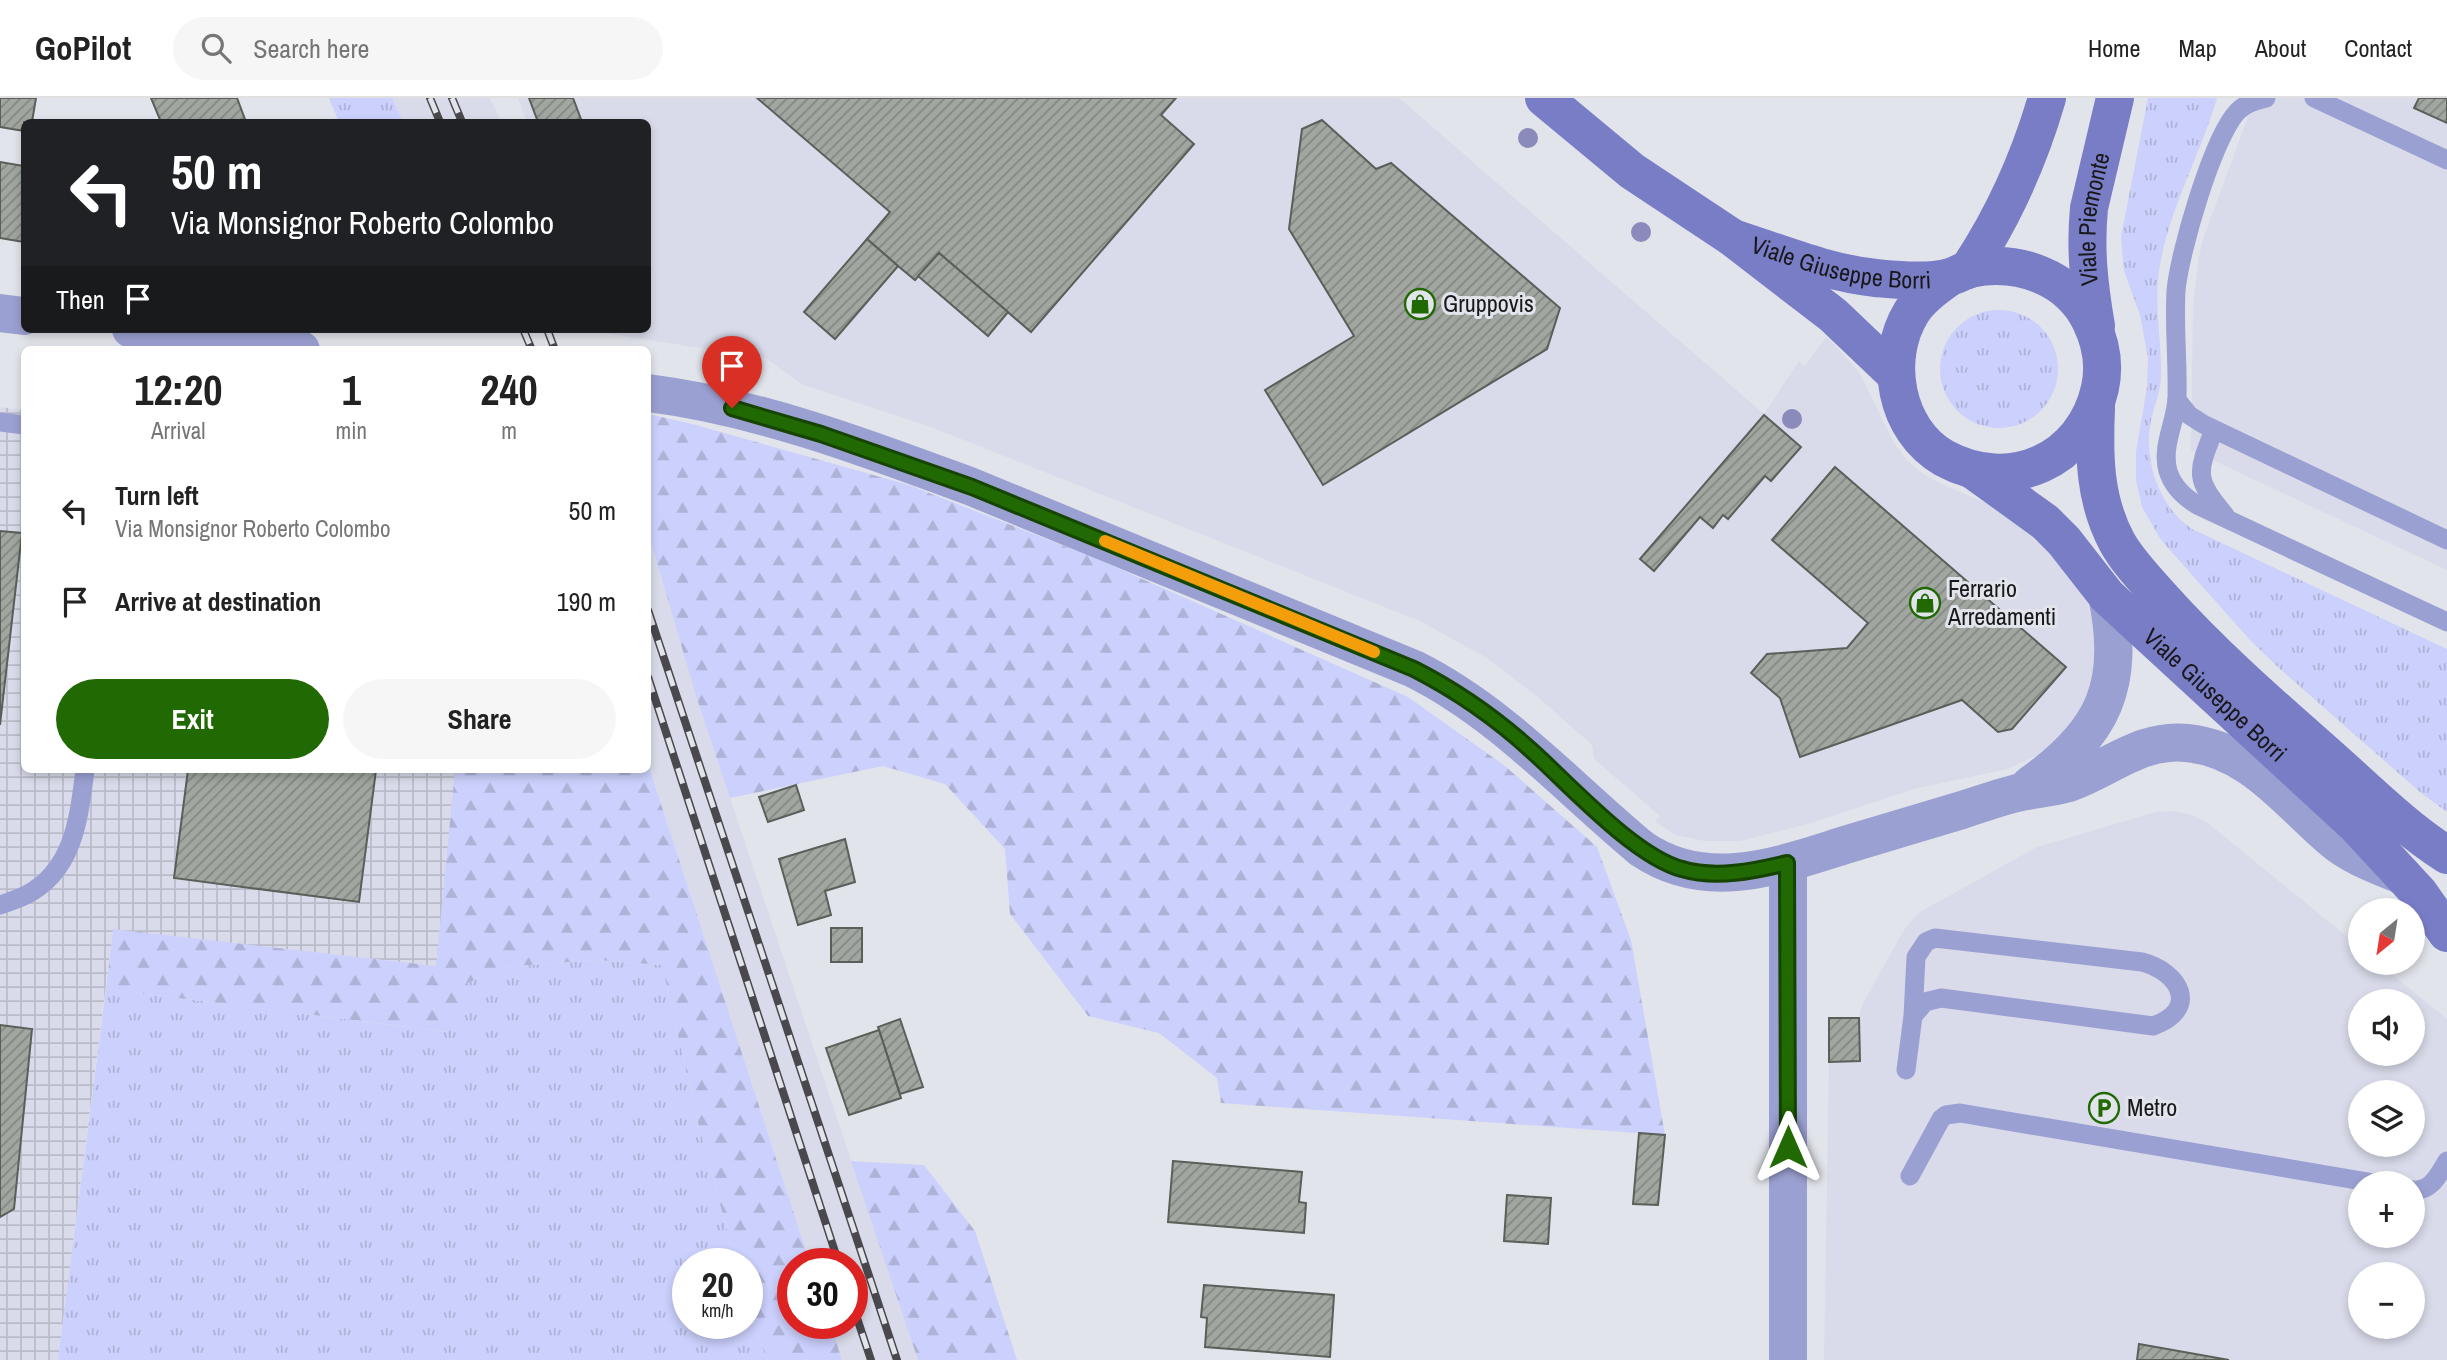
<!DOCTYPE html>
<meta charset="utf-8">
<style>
:root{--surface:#fff;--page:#f6f6f6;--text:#222;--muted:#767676;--line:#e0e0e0;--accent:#216902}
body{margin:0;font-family:"Archivo Narrow",sans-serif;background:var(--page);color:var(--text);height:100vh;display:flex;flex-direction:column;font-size:26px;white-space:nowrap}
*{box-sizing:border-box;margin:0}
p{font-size:23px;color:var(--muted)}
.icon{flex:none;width:38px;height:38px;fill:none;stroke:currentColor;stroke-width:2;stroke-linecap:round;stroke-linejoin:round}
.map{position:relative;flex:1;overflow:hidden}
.drawer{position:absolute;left:21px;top:248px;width:630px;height:427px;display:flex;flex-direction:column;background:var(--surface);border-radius:10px;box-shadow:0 4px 10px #0003}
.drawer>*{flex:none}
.guide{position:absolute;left:21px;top:21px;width:630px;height:214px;border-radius:10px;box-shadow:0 4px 10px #0003;background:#202124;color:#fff;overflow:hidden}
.needle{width:46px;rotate:210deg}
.controls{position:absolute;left:2348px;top:800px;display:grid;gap:14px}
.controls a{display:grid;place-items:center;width:77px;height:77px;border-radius:50%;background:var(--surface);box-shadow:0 4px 10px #0003;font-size:35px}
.speed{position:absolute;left:672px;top:1150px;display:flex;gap:14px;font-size:35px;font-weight:700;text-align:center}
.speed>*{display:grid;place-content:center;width:91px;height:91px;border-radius:50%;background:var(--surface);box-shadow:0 4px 10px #0003;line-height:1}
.speed small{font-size:18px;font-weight:400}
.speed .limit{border:10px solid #d22;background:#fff;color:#111}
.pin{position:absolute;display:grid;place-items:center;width:60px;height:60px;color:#fff;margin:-72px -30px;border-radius:50% 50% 50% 0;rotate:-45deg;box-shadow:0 0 7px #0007}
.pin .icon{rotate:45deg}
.me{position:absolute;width:77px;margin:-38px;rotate:0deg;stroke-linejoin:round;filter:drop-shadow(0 0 5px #0008)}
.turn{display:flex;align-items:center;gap:24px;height:147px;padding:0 35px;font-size:32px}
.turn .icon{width:91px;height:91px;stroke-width:2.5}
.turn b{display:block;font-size:49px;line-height:60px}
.then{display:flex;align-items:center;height:66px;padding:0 35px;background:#0003;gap:14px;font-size:26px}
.eta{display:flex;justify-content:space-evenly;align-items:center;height:119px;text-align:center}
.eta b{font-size:42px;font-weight:700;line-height:49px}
.primary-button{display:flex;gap:14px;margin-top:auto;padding:14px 35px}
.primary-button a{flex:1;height:80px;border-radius:42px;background:var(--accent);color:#fff;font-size:28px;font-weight:700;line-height:80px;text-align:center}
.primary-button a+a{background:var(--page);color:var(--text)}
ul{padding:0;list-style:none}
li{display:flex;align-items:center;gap:21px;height:91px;padding:0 35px}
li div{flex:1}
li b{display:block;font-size:26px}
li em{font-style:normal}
header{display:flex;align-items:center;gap:42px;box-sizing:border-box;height:98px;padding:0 35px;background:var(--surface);border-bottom:2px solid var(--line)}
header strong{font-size:33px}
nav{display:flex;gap:38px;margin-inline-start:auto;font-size:24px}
.search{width:490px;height:63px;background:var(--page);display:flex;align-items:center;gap:18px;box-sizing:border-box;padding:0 24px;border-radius:38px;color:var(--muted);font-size:26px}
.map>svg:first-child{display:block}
.built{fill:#d9dbea;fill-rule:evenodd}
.industrial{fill:url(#industrial-grid)}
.grass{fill:url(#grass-tufts)}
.forest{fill:url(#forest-firs)}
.building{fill:url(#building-hatch);stroke:#5a5f59;stroke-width:2}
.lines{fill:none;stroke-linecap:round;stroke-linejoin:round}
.lane{stroke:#9ba0d2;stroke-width:19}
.street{stroke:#9ba0d2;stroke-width:38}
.secondary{stroke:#797dc6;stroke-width:38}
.rail-casing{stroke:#49494d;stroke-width:8}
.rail{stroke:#e2e4eb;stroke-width:5;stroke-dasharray:16;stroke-linecap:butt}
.tree{fill:#8a8abb}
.route-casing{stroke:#154401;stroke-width:18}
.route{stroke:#216902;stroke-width:12}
.slow{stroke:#f59e0b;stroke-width:12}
.labels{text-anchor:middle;stroke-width:6;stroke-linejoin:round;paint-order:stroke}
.street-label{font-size:24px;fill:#18181b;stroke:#e2e4eb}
.poi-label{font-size:24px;fill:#18181b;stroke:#e2e4eb;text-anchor:start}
</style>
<header>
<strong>GoPilot</strong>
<div class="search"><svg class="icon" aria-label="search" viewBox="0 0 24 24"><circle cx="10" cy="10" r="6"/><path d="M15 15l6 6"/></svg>Search here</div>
<nav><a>Home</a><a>Map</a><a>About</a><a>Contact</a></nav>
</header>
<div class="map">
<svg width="2447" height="1262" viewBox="0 0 2447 1262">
<defs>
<pattern id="industrial-grid" width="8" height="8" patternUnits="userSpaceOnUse" patternTransform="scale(1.75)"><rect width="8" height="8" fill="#d9dbea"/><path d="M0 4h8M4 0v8" fill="none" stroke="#babbc8"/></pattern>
<pattern id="grass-tufts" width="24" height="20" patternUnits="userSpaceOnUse" patternTransform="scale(1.75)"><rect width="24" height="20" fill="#cbd0fc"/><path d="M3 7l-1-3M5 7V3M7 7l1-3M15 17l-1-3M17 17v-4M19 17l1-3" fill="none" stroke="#aeb2d7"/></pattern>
<pattern id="forest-firs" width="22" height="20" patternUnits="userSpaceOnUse" patternTransform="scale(1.75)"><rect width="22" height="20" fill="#cbd0fc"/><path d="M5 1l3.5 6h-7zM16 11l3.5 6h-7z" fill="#aeb2d7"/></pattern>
<pattern id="building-hatch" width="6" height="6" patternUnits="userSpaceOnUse" patternTransform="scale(1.75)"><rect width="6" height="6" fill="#a1a7a0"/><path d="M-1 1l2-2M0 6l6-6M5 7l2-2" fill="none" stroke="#828782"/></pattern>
</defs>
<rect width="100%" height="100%" fill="#e2e4eb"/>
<g class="built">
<polygon points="392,0 490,0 501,24 403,24"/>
<polygon points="518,0 1399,0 1764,316 1799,263 1805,268 1826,239 1833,245 1859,274 1894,345 1907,362 1923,376 1941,386 1991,407 2034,434 2087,501 2099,553 2089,599 2067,633 2040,656 2007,671 1914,691 1808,726 1740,743 1704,743 1675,737 1655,723 1660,718 1594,661 1592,647 1539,600 1487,560 1420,523 931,329 801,286 766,260 610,236 608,231 648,231 648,24 527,24"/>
<polygon points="2255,0 2447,0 2447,472 2191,352 2193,206 2199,158 2204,138"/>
<polygon points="648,434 697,601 918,1262 842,1262 830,1225 852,1225 852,1166 810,1165 648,666"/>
<path d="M2174 713 2192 717 2209 726 2361 850V864L2378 865 2447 921V1262H1824L1829 964 1860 963 1859 920 1862 907 1904 832 1918 815 2037 749 2156 714ZM2361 903H2413V956H2361ZM2361 994H2413V1046H2361ZM2361 1085H2413V1138H2361ZM2361 1176H2413V1228H2361Z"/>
</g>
<polygon class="industrial" points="0,309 24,312 24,672 455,672 437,868 113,832 58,1262 0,1262"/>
<g class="grass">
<polygon points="329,0 392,0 403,24 339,24"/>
<path d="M2148 0H2217C2200 58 2168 113 2159 173 2154 209 2162 244 2161 280 2160 295 2154 308 2151 322 2143 361 2158 408 2192 431L2447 551V714L2420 694 2280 571 2250 542 2161 442 2142 409 2136 382V354L2147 289 2148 260 2140 217 2124 173 2121 139Z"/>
<circle cx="1999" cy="271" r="59"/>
<polygon points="597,862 662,867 697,1021 736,1165 688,1166 688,1225 747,1225 747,1207 767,1262 58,1262 106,891 448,934 466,886 501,869"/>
</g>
<g class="forest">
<polygon points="648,316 692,326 909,387 1095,460 1408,599 1505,668 1597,749 1631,842 1665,1037 1221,1005 1217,980 1159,935 1088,918 1010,816 1005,751 945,686 883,668 730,700 697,601 648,434"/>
<polygon points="648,666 810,1165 793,1166 793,1225 830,1225 842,1262 767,1262 747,1207 747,1166 736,1165 697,1021 662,867 597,862 501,869 466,886 449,934 106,891 113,831 436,868 455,672 648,672"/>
<polygon points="851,1063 924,1067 975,1133 1017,1262 918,1262"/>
</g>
<g class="building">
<polygon points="0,0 36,0 32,24 24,24 24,33 0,29"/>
<polygon points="151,0 237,0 246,24 161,24"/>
<polygon points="529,0 573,0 582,24 538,24"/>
<polygon points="757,0 1176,0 1161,17 1194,46 1031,234 939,155 915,182 898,168 867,141 890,114"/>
<polygon points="2419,0 2447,0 2447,25 2414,10"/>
<polygon points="1322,22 1376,71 1391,65 1560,210 1547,251 1323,387 1265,292 1354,238 1289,131 1302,31"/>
<polygon points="0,64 24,68 24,144 0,140"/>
<polygon points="867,141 898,168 835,241 804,214"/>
<polygon points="939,155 1008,214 988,238 918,178"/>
<polygon points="1764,317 1801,349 1771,383 1765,378 1728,421 1723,417 1713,430 1700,419 1654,473 1640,461"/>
<polygon points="1835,369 2066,569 2012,631 1998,634 1962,602 1800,659 1780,600 1751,575 1767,556 1847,550 1868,525 1772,442"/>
<polygon points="0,433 22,435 0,627"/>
<polygon points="188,672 376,672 359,804 174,780"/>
<polygon points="796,687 804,712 768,724 759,699"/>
<polygon points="845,741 855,784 825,793 831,817 798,827 779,761"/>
<rect x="831" y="830" width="31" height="34"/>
<polygon points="1829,920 1859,920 1860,963 1829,964"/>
<polygon points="900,921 923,989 900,996 878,929"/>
<polygon points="0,927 32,931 14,1111 0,1119"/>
<polygon points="879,932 901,1000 849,1017 826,950"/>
<polygon points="1639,1035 1665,1037 1658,1107 1633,1106"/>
<polygon points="1173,1063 1302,1074 1299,1104 1306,1105 1304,1135 1168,1124"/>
<polygon points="1507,1097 1551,1100 1548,1146 1504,1143"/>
<polygon points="1204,1187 1334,1197 1330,1259 1205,1249 1207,1220 1201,1219"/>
<polygon points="2139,1246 2229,1262 2137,1262"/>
</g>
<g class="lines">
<g class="lane">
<path d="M2266 0C2255 3 2246 5 2238 13 2213 38 2179 156 2176 193 2174 229 2178 264 2177 300 2176 324 2161 348 2168 373 2173 389 2185 400 2199 408L2447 524"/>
<polyline points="2314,0 2447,62"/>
<polyline points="2177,302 2189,317 2203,326 2447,442"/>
<polyline points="0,324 24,327"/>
<path d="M2214 332C2197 375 2194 380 2225 417"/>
<path d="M0 807C9 804 18 801 26 797 74 773 79 719 85 672"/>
<path d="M1906 972 1913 918 1916 859 1926 844 1935 840 2142 864C2180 874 2200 911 2153 928L1941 900 1925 904 1913 918"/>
<polyline points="1910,1078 1941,1021 1946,1017 1960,1015 2374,1085"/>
<path d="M2413 1092C2431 1094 2439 1076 2447 1063"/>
</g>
<g class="street">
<polyline points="0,215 24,218"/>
<polyline points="131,231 301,252"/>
<path d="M648 295C759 309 867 350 972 389L1414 571C1502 615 1567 689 1642 751 1707 795 1778 768 1845 747 1884 735 1923 724 1962 712 1980 706 1998 700 2017 695 2034 691 2052 690 2069 685 2110 670 2142 640 2187 645 2252 652 2287 703 2333 742 2353 759 2380 768 2403 778"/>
<path d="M2030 687C2104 635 2126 587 2107 498"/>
<polyline points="1788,765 1788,1262"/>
</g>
<g class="secondary">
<polyline points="1544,0 1632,73 1733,140 1833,217 1895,276"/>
<path id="s1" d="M1733 140C1780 155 1827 175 1876 180 1899 182 1928 185 1950 179 1957 177 1963 173 1970 171 2017 161 2069 178 2091 224 2101 245 2105 267 2100 290 2084 363 2010 396 1944 360 1895 332 1883 261 1911 215 1920 200 1936 189 1950 179"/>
<path d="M1968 172C2004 118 2029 62 2047 0"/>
<path id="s2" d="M2096 228C2089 187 2085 152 2089 110L2115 0"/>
<path d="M2096 310C2094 357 2094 401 2117 444 2128 464 2145 481 2160 498 2211 555 2268 605 2325 655 2365 690 2403 729 2447 757"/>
<path id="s3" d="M1973 372 2045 424 2064 443 2107 498 2356 727 2419 795 2447 835"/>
</g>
<g class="rail-casing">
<g id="rail">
<polyline points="430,0 440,24"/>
<polyline points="452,0 462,24"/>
<polyline points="523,231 532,252"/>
<polyline points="547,231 555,252"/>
<polyline points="648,512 897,1262"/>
<polyline points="648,579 839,1166"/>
<polyline points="852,1205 871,1262"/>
</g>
</g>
<use href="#rail" class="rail"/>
</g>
<g class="tree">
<circle cx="1528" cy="40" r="10"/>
<circle cx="1641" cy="134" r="10"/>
<circle cx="1792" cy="321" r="10"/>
</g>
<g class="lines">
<g class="route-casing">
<path id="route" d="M732 310 821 336 972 389 1414 571C1457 593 1496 620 1532 653 1570 687 1634 758 1682 771 1716 781 1754 773 1787 765L1788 1049"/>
</g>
<use href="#route" class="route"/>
<polyline class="slow" points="1105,443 1374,554"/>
</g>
<defs>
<g id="shop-ring" transform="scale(1.575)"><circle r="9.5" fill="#e2e4eb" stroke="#216902" stroke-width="1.5"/><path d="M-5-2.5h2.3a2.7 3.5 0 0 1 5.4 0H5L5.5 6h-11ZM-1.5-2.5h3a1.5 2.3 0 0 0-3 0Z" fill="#216902"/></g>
<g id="parking-ring" transform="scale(1.575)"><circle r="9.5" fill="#e2e4eb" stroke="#216902" stroke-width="1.5"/><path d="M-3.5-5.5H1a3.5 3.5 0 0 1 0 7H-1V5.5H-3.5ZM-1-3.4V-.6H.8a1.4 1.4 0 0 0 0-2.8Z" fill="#216902"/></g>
</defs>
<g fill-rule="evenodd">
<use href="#shop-ring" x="1420" y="206"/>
<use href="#shop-ring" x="1925" y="505"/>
<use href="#parking-ring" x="2104" y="1010"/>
</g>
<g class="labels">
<g class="street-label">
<text dy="8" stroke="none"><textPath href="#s2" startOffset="108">Viale Piemonte</textPath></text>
<text dy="8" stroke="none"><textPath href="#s1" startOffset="112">Viale Giuseppe Borri</textPath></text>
<text dy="8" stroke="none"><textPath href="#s3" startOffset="332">Viale Giuseppe Borri</textPath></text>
</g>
<g class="poi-label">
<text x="1443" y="214">Gruppovis</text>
<text x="1948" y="499">Ferrario<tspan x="1948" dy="28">Arredamenti</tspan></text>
<text x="2127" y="1018">Metro</text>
</g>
</g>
</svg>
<div class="controls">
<a><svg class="needle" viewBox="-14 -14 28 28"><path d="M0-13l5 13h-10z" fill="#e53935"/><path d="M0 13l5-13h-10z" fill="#767676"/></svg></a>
<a><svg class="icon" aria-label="sound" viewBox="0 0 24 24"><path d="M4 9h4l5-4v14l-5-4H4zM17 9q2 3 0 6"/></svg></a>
<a><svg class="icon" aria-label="layers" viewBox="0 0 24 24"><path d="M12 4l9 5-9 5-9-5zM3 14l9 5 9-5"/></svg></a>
<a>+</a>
<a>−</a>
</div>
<div class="speed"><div>20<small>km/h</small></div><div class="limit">30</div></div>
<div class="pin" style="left:732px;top:310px;background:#d93025"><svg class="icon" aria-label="arrive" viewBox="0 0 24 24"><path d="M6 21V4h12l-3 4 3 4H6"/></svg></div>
<svg class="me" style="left:1788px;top:1049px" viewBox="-20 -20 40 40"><path d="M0-17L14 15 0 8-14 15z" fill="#216902" stroke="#fff" stroke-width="4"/></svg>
<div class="guide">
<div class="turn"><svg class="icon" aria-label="left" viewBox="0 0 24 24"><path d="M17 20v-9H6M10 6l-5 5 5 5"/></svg><div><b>50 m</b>Via Monsignor Roberto Colombo</div></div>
<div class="then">Then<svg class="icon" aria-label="arrive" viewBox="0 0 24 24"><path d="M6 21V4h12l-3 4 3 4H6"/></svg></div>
</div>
<section class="drawer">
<div class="eta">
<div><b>12:20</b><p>Arrival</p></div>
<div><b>1</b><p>min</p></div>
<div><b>240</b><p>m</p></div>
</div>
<ul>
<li><svg class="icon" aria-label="left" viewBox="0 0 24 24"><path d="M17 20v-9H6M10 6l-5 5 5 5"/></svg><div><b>Turn left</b><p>Via Monsignor Roberto Colombo</p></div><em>50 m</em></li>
<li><svg class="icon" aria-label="arrive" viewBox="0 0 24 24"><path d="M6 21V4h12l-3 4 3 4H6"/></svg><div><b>Arrive at destination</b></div><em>190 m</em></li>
</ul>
<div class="primary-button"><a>Exit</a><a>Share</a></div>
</section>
</div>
